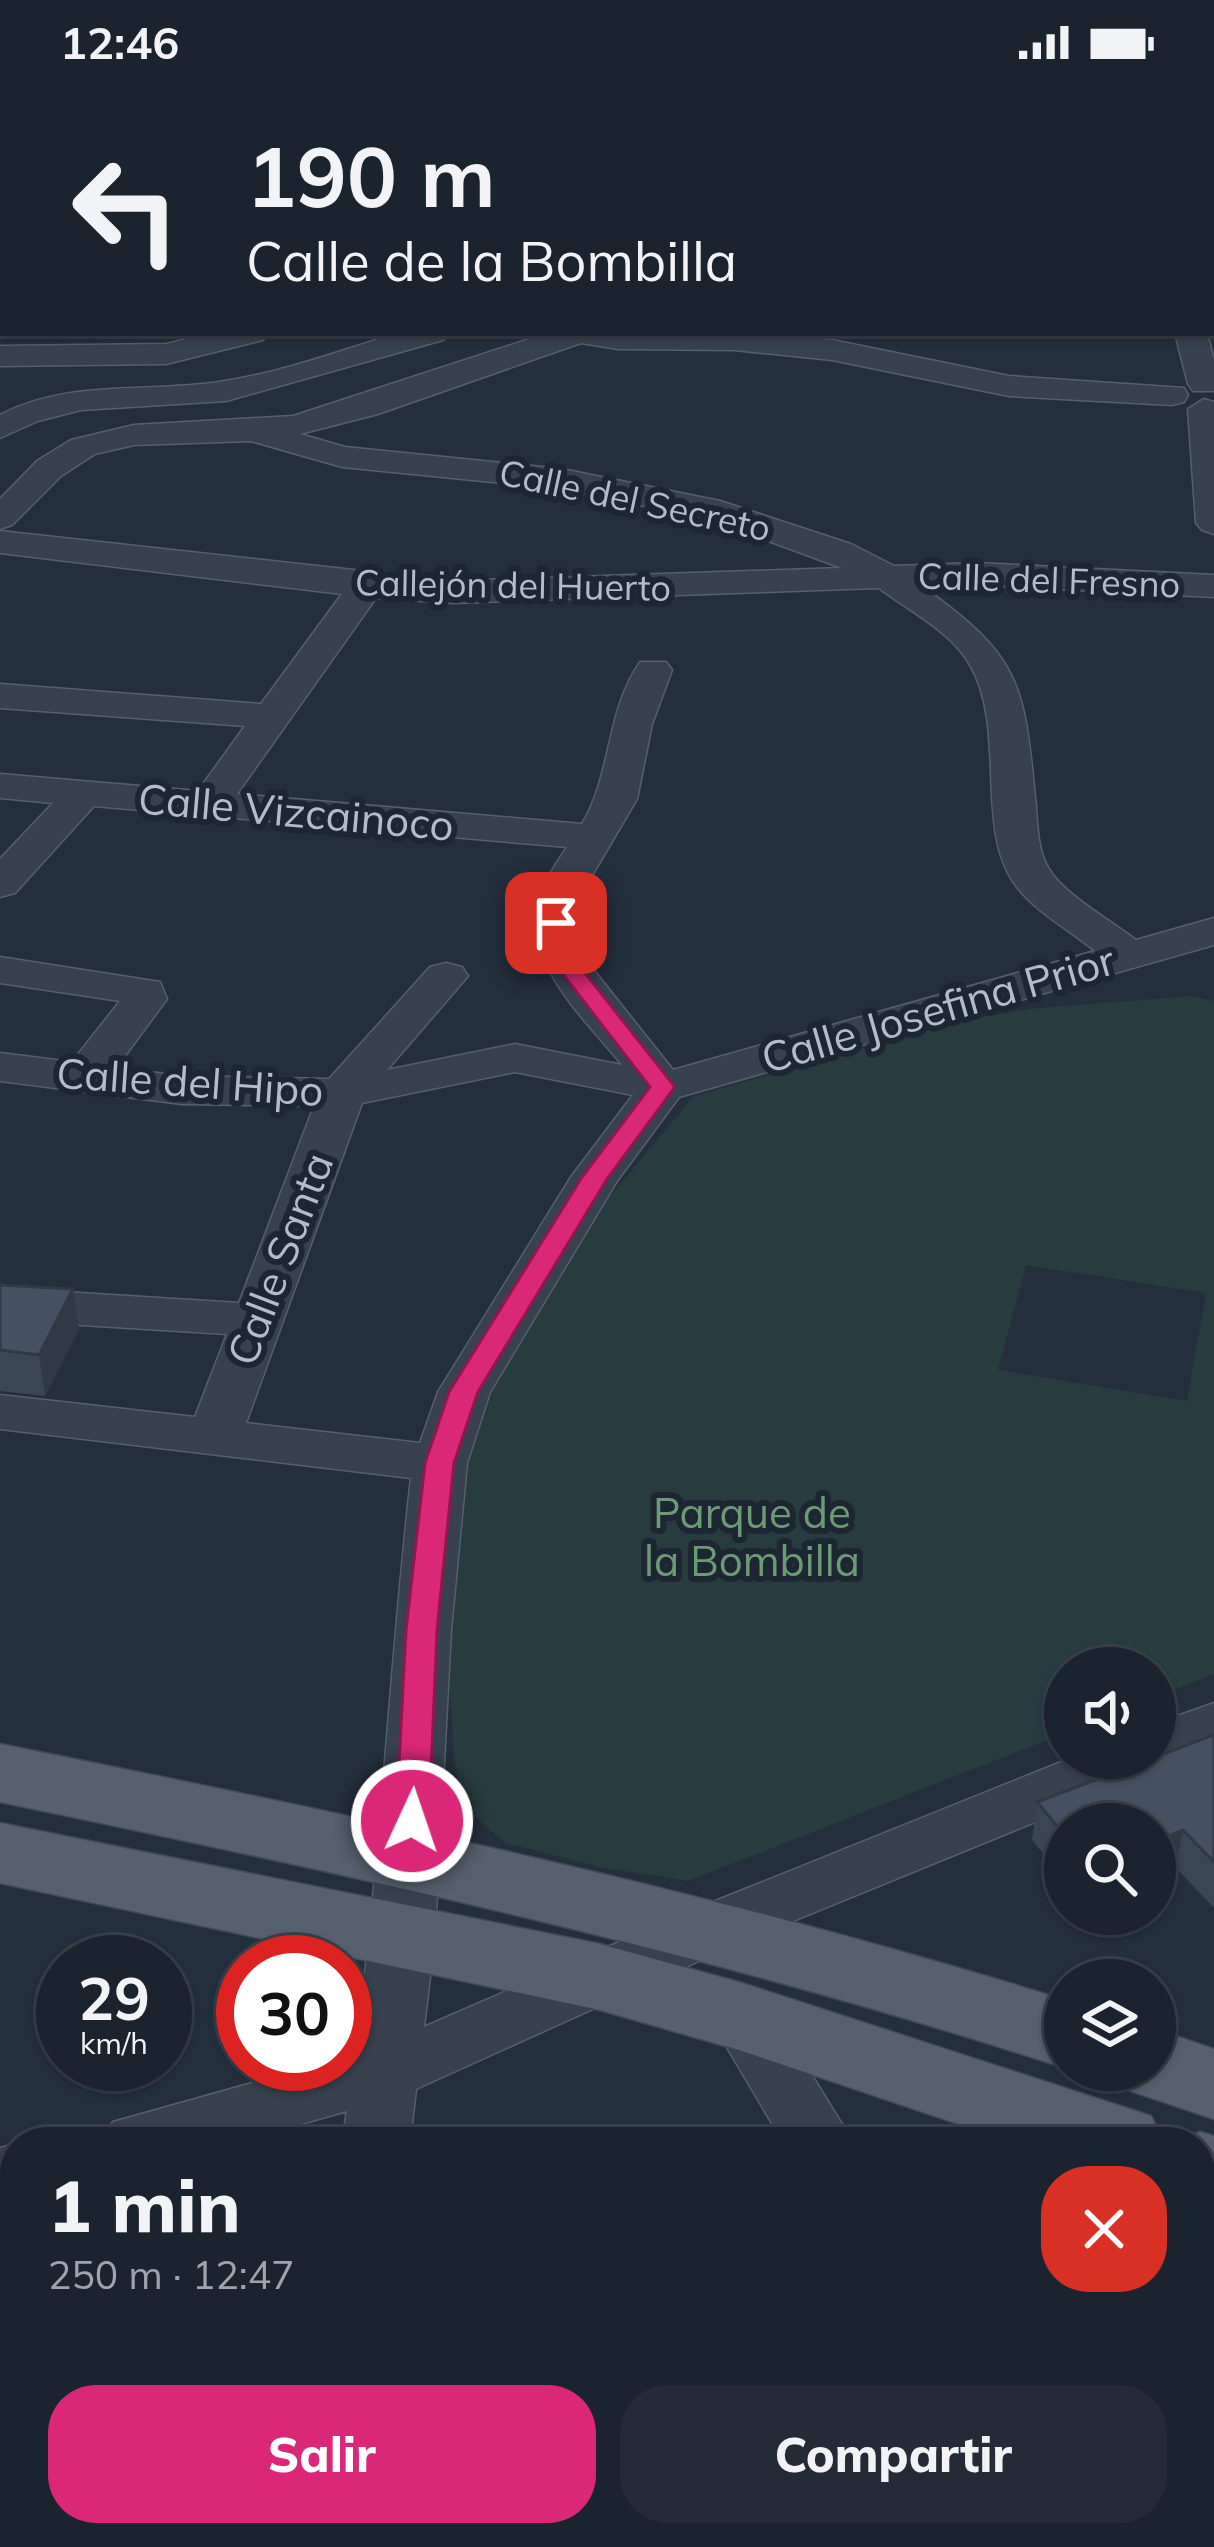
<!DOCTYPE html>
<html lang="es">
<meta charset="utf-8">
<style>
:root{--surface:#1b232e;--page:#242b36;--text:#f1f3f6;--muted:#a0a4aa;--line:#39404a;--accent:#db2777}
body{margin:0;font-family:Mulish,sans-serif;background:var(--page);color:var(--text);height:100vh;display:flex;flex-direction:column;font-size:45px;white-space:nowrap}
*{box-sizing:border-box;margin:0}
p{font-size:39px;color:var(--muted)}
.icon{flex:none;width:66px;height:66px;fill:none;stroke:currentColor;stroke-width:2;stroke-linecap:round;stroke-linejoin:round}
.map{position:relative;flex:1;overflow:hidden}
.side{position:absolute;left:0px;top:2043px;width:1215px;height:420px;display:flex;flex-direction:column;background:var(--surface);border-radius:48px 48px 0 0;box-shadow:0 3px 9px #0004,0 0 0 3px var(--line)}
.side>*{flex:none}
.banner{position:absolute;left:0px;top:0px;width:1215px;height:252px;box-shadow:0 3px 9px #0004,0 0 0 3px var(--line);background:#1b232e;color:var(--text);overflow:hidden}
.tools{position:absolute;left:1044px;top:1563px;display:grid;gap:24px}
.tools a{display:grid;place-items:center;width:132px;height:132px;border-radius:50%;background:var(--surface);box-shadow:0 3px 9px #0004,0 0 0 3px var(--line);font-size:60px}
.speed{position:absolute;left:36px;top:1851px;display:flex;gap:24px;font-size:60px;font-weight:700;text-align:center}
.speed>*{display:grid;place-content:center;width:156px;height:156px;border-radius:50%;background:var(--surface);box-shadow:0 3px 9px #0004,0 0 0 3px var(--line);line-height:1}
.speed small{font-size:30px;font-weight:400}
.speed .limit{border:18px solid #d22;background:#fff;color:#111}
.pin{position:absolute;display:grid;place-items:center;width:102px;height:102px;color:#fff;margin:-51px;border-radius:24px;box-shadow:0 6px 18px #0006}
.me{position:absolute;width:132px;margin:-66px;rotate:3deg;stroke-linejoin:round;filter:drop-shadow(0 0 9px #0008)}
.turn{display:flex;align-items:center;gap:42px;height:252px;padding:0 48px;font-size:54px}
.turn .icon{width:156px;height:156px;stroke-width:2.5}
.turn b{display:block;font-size:84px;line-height:102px}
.round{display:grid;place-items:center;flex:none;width:126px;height:126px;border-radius:48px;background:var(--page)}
.summary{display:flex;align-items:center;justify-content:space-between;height:204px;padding:0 48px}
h1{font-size:72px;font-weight:800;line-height:90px}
.primary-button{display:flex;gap:24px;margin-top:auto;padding:24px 48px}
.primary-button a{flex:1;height:138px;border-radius:48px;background:var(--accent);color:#fff;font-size:48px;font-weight:800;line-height:138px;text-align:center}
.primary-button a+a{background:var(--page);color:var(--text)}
.status{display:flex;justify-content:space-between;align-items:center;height:84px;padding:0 60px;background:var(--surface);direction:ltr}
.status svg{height:33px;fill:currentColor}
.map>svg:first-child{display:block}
.green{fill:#263c3f;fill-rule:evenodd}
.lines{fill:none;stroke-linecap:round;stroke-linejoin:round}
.minor-casing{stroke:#565f6c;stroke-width:3}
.major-casing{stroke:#414a57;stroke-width:3}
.minor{fill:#38414e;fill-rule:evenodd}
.major{fill:#56606e;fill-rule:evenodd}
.wall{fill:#3b4654}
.shaded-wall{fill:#303945}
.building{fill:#455162;stroke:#303945;stroke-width:3}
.route{fill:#db2777;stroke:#8e194d;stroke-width:3}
.labels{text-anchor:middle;stroke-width:12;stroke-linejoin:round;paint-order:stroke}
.far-street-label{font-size:36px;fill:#b4bcc9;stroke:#1d2633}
.street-label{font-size:42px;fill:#b4bcc9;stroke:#1d2633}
.park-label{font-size:42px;fill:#6b9a76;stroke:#1d2633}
</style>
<div class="status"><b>12:46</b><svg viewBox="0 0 49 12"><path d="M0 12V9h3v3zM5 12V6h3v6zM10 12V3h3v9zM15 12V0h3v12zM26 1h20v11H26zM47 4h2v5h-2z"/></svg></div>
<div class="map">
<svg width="1214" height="2463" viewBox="0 0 1214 2463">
<rect width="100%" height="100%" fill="#242f3e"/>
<path class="green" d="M1192 912 1214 917V1590L1155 1613V1584H1065V1649L688 1797 600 1783 506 1759 464 1724 454 1674 446 1541 458 1401 488 1307 590 1136 694 1012 962 936 1039 924ZM1026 1181 1206 1209 1187 1317 998 1286Z"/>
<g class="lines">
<g class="minor-casing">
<g id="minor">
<rect x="49" y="0" width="26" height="3"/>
<polygon points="889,0 920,0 922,3 891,3"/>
<polygon points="1030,0 1065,0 1067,3 1032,3"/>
<rect x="0" y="31" width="3" height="16"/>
<rect x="1212" y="83" width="2" height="16"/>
<rect x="0" y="180" width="3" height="18"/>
<polygon points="213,249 268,249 263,256 166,280 0,282 0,262 166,260"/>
<path d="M398 249H448L443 256 226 317 81 326 38 337 0 354V331C68 295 146 309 219 298 280 289 340 267 398 249Z"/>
<path d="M548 249H750L832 256 1009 292 1184 304 1188 311 1184 318 1172 321 1009 312 832 276 734 266 618 265 581 259 378 330 300 350 345 363 562 385 720 417 851 460 894 482 976 479 1214 491V513L976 501 923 503C1019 572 1024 597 1035 713 1038 737 1036 764 1049 785 1062 809 1113 838 1136 856L1214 834V861L679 1013 617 1097 490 1308 467 1379 451 1546 435 1851 424 1943 688 1828 1071 1674H1155V1640L1214 1619V1665L732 1862 416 2005 410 2058H342L347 2027 237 2058H103L113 2038 320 1980H345V1973L355 1971C381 1779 389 1586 411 1394L0 1345V1311L195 1333 227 1250 0 1236V1204L239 1219 314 1022 182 1020 0 997V969L72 978 120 917 0 899V873L160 898 167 915 116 984 182 992 329 995 430 883 446 879 462 883 468 892 387 986 515 960 622 981C583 932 513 871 543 803 549 789 559 776 567 763L94 722 15 809 0 813V775L53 719 0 714V690L198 707 245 642 0 624V600L261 620 342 510 0 469V447L453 497 842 484 711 436 562 405 342 383 251 357 134 361 95 370 61 392 12 441 0 445V415L37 377 71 356 134 341 293 332ZM879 504C908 526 952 548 970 581 1008 646 973 747 1017 803 1036 828 1071 847 1095 867L673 986 588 879 578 839 584 805 637 715 652 640 672 586 666 578H640C606 627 612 690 582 740L237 710 376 514 453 519ZM515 988 633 1011 571 1093 438 1308 420 1359 246 1339 362 1019Z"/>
<polygon points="1175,249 1207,249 1214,277 1214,307 1193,307 1188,300"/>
<polygon points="1204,315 1214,318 1214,450 1202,446 1196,439 1188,325"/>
<polygon points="742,1907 765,1915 853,2058 783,2058 709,1933 719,1915"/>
<polygon points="15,2060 15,2118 0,2122 0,2064"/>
<polygon points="238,2448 314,2448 309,2463 233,2463"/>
<polygon points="1022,2448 1100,2448 1107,2463 1029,2463"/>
</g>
</g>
<g class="major-casing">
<g id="major">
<path d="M0 1660C359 1732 715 1807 1065 1916V1984C716 1870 359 1792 0 1718Z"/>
<polygon points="0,1739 600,1860 742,1899 1151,2032 1164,2058 1012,2058 739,1966 600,1926 0,1799"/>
<polygon points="1155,1945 1214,1965 1214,2035 1125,2005 1115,1986 1155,1986"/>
<polygon points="1200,2048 1214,2052 1214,2126 1200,2122 1200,2058 1171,2058"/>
</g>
</g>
<use href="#minor" class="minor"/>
<use href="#major" class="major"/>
</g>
<g class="wall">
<polygon points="338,0 538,0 537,3 337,3"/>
<polygon points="1117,0 1214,0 1214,51 1212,51 1212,3 1116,3"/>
<polygon points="3,51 3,120 0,120 0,52"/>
<polygon points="0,1201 79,1245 45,1312 0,1307"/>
<polygon points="1214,1651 1214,1824 1176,1784 1155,1793 1155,1740 1065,1740 1065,1796 1032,1756 1037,1718"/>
</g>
<g class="shaded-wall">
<polygon points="73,1205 79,1245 45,1312 39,1271"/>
<polygon points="1183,1746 1176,1784 1155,1793 1155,1758"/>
</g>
<g class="building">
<polygon points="338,0 411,0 410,3 337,3"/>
<polygon points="1120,0 1214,0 1214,29 1212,29 1212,3 1120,3"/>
<polygon points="3,51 3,88 0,88 0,52"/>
<polygon points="0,1201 73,1205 39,1271 0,1266"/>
<polygon points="1214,1651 1214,1778 1183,1746 1155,1758 1155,1740 1065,1740 1065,1752 1037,1718"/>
</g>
<polygon class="route" points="556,832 567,839 578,880 675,1003 607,1095 478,1308 454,1379 437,1546 429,1737 424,1746 412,1749 401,1746 396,1737 406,1546 425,1379 449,1308 582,1093 650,1003 555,880 544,839"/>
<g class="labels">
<g class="far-street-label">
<text transform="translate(635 416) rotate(12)" y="13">Calle del Secreto</text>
<text transform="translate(1049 496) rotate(2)" y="13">Calle del Fresno</text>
<text transform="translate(513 501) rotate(1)" y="13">Callejón del Huerto</text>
</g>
<g class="street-label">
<text transform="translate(296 728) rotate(5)" y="15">Calle Vizcainoco</text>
<text transform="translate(938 925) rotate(-16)" y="15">Calle Josefina Prior</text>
<text transform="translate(190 998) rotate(4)" y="15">Calle del Hipo</text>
<text transform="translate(280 1175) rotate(-69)" y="15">Calle Santa</text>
</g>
<g class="park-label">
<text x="752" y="1444">Parque de<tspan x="752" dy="48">la Bombilla</tspan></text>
</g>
</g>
</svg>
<div class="tools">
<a><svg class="icon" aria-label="sound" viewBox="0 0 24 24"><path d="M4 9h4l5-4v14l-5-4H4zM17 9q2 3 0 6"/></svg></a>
<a><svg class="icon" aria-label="search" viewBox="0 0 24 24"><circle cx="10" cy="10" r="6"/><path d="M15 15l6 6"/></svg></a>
<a><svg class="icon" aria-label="layers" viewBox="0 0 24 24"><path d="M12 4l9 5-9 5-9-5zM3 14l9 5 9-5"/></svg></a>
</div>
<div class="speed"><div>29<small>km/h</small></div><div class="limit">30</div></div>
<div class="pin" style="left:556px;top:839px;background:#d93025"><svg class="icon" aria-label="arrive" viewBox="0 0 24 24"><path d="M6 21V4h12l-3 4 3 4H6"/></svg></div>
<svg class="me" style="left:412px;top:1737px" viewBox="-20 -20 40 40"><circle r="17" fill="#db2777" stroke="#fff" stroke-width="3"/><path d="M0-11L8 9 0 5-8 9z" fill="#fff"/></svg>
<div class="banner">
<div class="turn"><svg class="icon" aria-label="left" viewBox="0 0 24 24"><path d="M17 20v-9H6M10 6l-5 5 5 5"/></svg><div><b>190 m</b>Calle de la Bombilla</div></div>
</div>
<section class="side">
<div class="summary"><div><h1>1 min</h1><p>250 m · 12:47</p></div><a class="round" style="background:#d93025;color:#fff"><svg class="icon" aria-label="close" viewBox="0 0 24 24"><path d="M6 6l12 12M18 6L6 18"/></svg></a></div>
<div class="primary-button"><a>Salir</a><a>Compartir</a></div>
</section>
</div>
